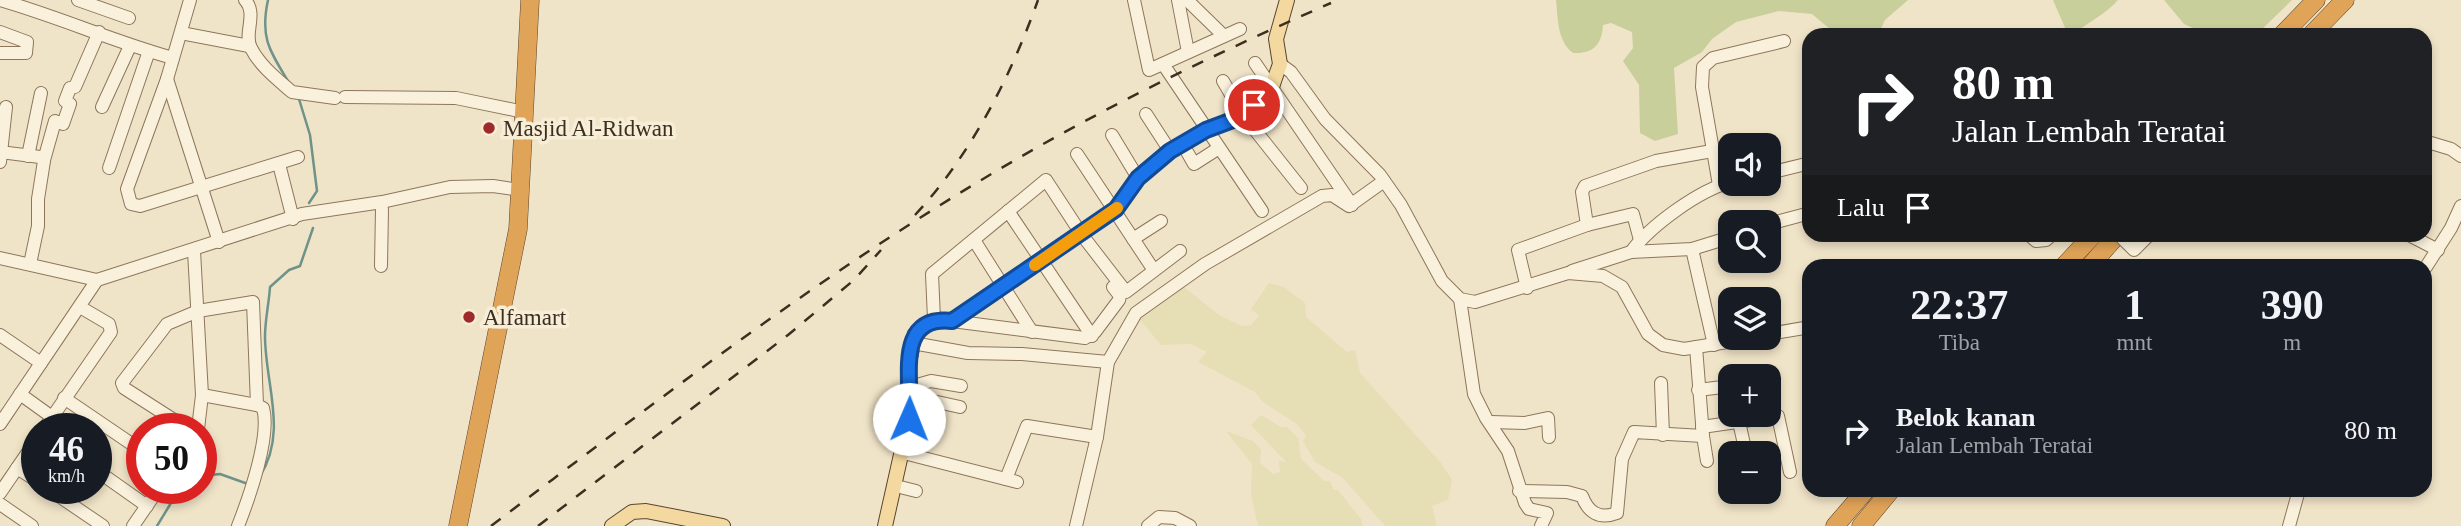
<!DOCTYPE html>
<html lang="id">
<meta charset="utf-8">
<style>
:root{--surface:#171b24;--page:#242831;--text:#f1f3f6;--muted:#9ea1a6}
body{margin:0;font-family:"Times New Roman",serif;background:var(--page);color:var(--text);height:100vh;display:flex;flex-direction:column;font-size:26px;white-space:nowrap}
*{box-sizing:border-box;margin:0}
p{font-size:23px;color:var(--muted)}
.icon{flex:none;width:38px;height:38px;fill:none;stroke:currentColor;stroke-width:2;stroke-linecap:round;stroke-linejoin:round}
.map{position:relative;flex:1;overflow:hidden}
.panel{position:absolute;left:1802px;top:259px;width:630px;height:238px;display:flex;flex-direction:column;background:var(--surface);border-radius:21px;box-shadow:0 4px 10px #0003}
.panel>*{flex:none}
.hud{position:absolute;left:1802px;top:28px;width:630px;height:214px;border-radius:21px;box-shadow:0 4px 10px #0003;background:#202124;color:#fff;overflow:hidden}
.tools{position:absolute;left:1718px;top:133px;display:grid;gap:14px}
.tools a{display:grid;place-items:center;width:63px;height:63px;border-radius:14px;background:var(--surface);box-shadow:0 4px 10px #0003;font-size:35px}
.speed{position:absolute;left:21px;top:413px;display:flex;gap:14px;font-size:35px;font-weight:700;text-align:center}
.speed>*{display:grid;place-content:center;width:91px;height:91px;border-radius:50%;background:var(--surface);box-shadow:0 4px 10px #0003;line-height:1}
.speed small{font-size:18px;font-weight:400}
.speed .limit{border:10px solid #d22;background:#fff;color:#111}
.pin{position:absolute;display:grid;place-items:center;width:60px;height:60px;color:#fff;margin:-30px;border:4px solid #fff;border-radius:50%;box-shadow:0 2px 7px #0007}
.me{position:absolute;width:77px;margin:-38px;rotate:1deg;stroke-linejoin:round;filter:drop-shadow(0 0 5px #0008)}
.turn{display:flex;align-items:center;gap:24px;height:147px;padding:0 35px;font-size:32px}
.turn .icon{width:91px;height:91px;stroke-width:2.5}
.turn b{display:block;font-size:49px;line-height:60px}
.then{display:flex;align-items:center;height:66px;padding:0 35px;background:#0003;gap:14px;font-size:26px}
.eta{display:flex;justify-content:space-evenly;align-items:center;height:119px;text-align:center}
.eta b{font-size:42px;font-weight:700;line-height:49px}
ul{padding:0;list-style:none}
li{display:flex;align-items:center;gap:21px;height:105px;padding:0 35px}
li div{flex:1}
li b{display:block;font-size:26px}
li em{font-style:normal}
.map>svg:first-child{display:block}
.farmland{fill:#e6deb5}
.green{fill:#c9cf9b}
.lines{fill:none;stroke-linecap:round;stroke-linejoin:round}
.stream{stroke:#6f938a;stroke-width:2.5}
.minor-casing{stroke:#8d765c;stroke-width:14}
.major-casing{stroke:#5b4430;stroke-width:16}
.highway-casing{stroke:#5b4430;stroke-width:19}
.minor{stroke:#faf1dc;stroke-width:12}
.major{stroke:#f3d9a0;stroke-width:14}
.highway{stroke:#e0a458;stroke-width:18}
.rail{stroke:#3d2e20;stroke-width:2.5;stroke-dasharray:12 12;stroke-linecap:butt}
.minor-bridge-casing{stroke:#8d765c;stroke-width:14;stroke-linecap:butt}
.minor-bridge{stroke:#faf1dc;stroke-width:12}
.route-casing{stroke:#114b97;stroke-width:18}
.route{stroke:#1a73e8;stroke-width:12}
.slow{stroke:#f59e0b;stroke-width:12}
.poi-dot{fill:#9e2a2b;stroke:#f7eed8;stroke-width:2.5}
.labels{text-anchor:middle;stroke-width:7;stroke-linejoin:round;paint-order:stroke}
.poi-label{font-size:23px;fill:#3d2e20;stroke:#f7eed8;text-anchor:start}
</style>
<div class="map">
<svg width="2461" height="526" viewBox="0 0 2461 526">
<rect width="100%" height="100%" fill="#f0e4c8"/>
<g class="farmland">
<polygon points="1269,283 1284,287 1305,303 1306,317 1347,352 1355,350 1360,373 1441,463 1452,480 1448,500 1432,506 1437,526 1385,526 1343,478 1315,462 1303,441 1306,435 1297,424 1263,402 1255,392 1198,362 1207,352 1191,344 1161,345 1136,315 1180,284 1219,315 1241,326 1251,325 1259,316 1251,309"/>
<polygon points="1261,415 1281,427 1287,427 1298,438 1301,459 1324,481 1330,481 1334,490 1338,490 1361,519 1363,526 1258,526 1251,494 1252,464 1226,431 1253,441 1261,450 1260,463 1273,474 1280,472 1279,461 1286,462 1251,425"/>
</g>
<g class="green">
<path d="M1556 0H1908L1885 20 1878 35H1837L1812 14 1779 11 1736 22 1712 39 1702 52 1674 68 1678 134 1655 141 1640 133 1639 85 1623 61 1633 48 1632 32 1611 23 1603 25C1602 44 1594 54 1573 53 1557 41 1558 18 1556 0Z"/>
<path d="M2053 0H2118C2105 15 2088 22 2072 35L2066 30Z"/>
<polygon points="2164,0 2292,0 2256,35 2208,35 2184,24"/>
</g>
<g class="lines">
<g class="stream">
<path d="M268 0C260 37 269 50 288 81"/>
<polyline points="299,99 310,135 317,191 309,203"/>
<polyline points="201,476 220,474 248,484"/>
<path d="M260 476C288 432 265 384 265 336 265 320 269 303 270 287L289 270 300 266 313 228"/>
<polyline points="157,526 171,503 185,488"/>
</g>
<g class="minor-casing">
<g id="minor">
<path d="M0 0C59 17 115 42 173 58"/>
<polyline points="78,0 129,18"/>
<polyline points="190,0 167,79 127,189 131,204 140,206 298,157"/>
<path d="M245 0C258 14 243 34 251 48 260 66 277 79 292 92L335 98"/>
<polyline points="1134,0 1149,70 1240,29"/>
<polyline points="1178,0 1188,52"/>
<polyline points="1187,0 1224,36"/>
<polyline points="0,32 27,42 26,53 0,53"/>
<polyline points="181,33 249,46"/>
<polyline points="1255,63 1352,205"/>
<polyline points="1163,64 1262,211"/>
<polyline points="1280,64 1291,72 1325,119 1380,175 1401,205 1442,281 1460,299 1475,302 1568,273 1603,276 1622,287 1648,334 1663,345 1684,349 1752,338"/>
<polyline points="167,79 219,242"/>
<polyline points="1223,81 1243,115 1301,188"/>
<polyline points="345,97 456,98 524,112"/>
<polyline points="102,107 130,46"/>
<polyline points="1146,114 1170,151"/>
<polyline points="1112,135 1138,178"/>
<polyline points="1182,143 1194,164 1219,148"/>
<polyline points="2431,143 2451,149 2461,156"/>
<polyline points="0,152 40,157 44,161 38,199 38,226 30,264"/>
<polyline points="1077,154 1153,269"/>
<polyline points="28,156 41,93"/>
<polyline points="44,160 55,121 63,124 70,104 65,101 70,88 75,87 99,32"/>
<polyline points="0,162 6,107"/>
<polyline points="279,164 293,219"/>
<polyline points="109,168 149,51"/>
<polyline points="1769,173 1810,163"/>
<polyline points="1719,185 1702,87 1703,67 1713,58 1784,41"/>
<polyline points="1008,211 1092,336"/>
<polyline points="1769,224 1810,213"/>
<polyline points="1587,225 1633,214 1640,240"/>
<polyline points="2028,234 2036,241 2046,240 2053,234"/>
<polyline points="2407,234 2438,250"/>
<polyline points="1133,239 1161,221"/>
<polyline points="974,240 1032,332"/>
<polyline points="2136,248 2150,234"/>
<polyline points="1692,249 1714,345"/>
<polyline points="194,251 202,395 198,429"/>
<path d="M1631 252C1650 226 1699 190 1731 182"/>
<polyline points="0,258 97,280 302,214 382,202 450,187 493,186 520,190"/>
<polyline points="381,266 382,209"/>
<polyline points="2426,267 2451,228 2461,206"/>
<polyline points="1572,271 1631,252 1692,249 1731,237"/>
<polyline points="1527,288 1518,250 1587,225 1582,192 1585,186 1656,161 1712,151"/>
<polyline points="1460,299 1474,394 1486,418 1508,451 1525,503 1529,509 1547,513 1541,526"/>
<polyline points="934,319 932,274 1046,180 1082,235 1126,292 1180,251"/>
<polyline points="952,321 1085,338 1095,332 1119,300 1120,296 1113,287"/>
<polyline points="1769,334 1810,327"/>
<polyline points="0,335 41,363"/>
<polyline points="913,343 968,353 1022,354 1108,362"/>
<polyline points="1769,379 1771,379"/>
<polyline points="1661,383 1663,435"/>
<polyline points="910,387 931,381 961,386"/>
<polyline points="1698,390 1731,386"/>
<polyline points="20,394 52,417"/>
<polyline points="202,395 257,405"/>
<polyline points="910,396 960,407"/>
<polyline points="64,398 142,451"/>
<polyline points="1491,422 1525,423 1548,418 1549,437"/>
<polyline points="1739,422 1746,453"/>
<polyline points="0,424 97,280"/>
<polyline points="1702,427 1778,416 1790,472"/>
<polyline points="44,429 111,332 109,324 80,307"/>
<path d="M188 429 124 388 122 383 167 324 198 311 253 302 257 405 263 408C271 436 249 498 238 526"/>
<polyline points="1703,436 1707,461"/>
<polyline points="904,453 1017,482"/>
<polyline points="17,468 37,481"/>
<polyline points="96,470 147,506"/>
<polyline points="1006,479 1027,426 1097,437"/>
<polyline points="896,486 916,491"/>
<polyline points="47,488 103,526"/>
<path d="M1519 491 1567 492 1582 496C1588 512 1599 520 1617 513L1622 459 1634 432 1703 436 1696 347"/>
<polyline points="0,493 37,439"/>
<polyline points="0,504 32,526"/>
<polyline points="133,526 159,488"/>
<polyline points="1076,526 1097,437 1108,362 1136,313 1205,264 1322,196 1332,195 1349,206 1384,181"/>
<polyline points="1148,526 1159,517 1175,518 1190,526"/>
<polyline points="2289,526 2299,490"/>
</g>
</g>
<g class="major-casing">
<g id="major">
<polyline points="612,526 632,512 646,511 723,526"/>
<polyline points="885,526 909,419 909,363 915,334 934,319 952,321 1116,209 1138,178 1170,151 1206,130 1238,118 1254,105 1272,87 1275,78 1280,64 1276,39 1287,0"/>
</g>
</g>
<g class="highway-casing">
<g id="highway">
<polyline points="2282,35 2316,0"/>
<polyline points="2311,35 2345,0"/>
<polyline points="2064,266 2094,234"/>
<polyline points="2090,266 2118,234"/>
<polyline points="458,526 518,229 530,0"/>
<polyline points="1835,526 1866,490"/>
<polyline points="1861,526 1891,490"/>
</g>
</g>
<use href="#minor" class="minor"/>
<use href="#major" class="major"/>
<use href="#highway" class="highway"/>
<g class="rail">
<path d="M915 215C971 155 1011 76 1038 0"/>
<path d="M491 526C650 406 808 284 978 182 1092 113 1210 56 1331 3"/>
<polyline points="538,526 788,335 854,280 881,250"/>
</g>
<g class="minor-bridge-casing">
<polyline id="minor-bridge" points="2118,234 2134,250 2136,248"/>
</g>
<use href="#minor-bridge" class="minor-bridge"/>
</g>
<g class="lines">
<g class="route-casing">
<path id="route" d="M909 419C913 381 893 315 952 321L1116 209 1138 178 1170 151 1206 130 1238 118 1254 105"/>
</g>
<use href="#route" class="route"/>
<polyline class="slow" points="1035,265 1117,208"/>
</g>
<g class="poi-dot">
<circle cx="489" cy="128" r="7"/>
<circle cx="469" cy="317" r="7"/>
</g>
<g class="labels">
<g class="poi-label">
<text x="503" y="136">Masjid Al-Ridwan</text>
<text x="483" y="325">Alfamart</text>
</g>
</g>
</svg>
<div class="tools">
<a><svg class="icon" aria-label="sound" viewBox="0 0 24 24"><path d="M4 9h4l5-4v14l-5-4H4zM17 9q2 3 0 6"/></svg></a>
<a><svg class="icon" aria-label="search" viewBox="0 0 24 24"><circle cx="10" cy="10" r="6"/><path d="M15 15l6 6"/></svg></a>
<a><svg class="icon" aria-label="layers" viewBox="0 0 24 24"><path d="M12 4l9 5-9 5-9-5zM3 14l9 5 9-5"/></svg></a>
<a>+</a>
<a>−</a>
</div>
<div class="speed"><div>46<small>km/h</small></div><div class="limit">50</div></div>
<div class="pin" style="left:1254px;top:105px;background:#d93025"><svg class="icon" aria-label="arrive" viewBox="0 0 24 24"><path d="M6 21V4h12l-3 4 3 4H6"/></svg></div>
<svg class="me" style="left:909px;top:419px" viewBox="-20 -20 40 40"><circle r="19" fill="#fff"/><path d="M0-13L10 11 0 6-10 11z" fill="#1a73e8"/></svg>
<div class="hud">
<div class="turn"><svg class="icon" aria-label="right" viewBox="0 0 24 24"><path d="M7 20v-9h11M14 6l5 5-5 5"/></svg><div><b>80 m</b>Jalan Lembah Teratai</div></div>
<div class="then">Lalu<svg class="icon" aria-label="arrive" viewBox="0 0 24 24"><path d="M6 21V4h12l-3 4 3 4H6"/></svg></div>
</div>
<section class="panel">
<div class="eta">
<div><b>22:37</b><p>Tiba</p></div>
<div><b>1</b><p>mnt</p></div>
<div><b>390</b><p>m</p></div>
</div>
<ul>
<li><svg class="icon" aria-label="right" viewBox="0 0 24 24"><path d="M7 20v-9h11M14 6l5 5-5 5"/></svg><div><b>Belok kanan</b><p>Jalan Lembah Teratai</p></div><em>80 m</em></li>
</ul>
</section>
</div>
